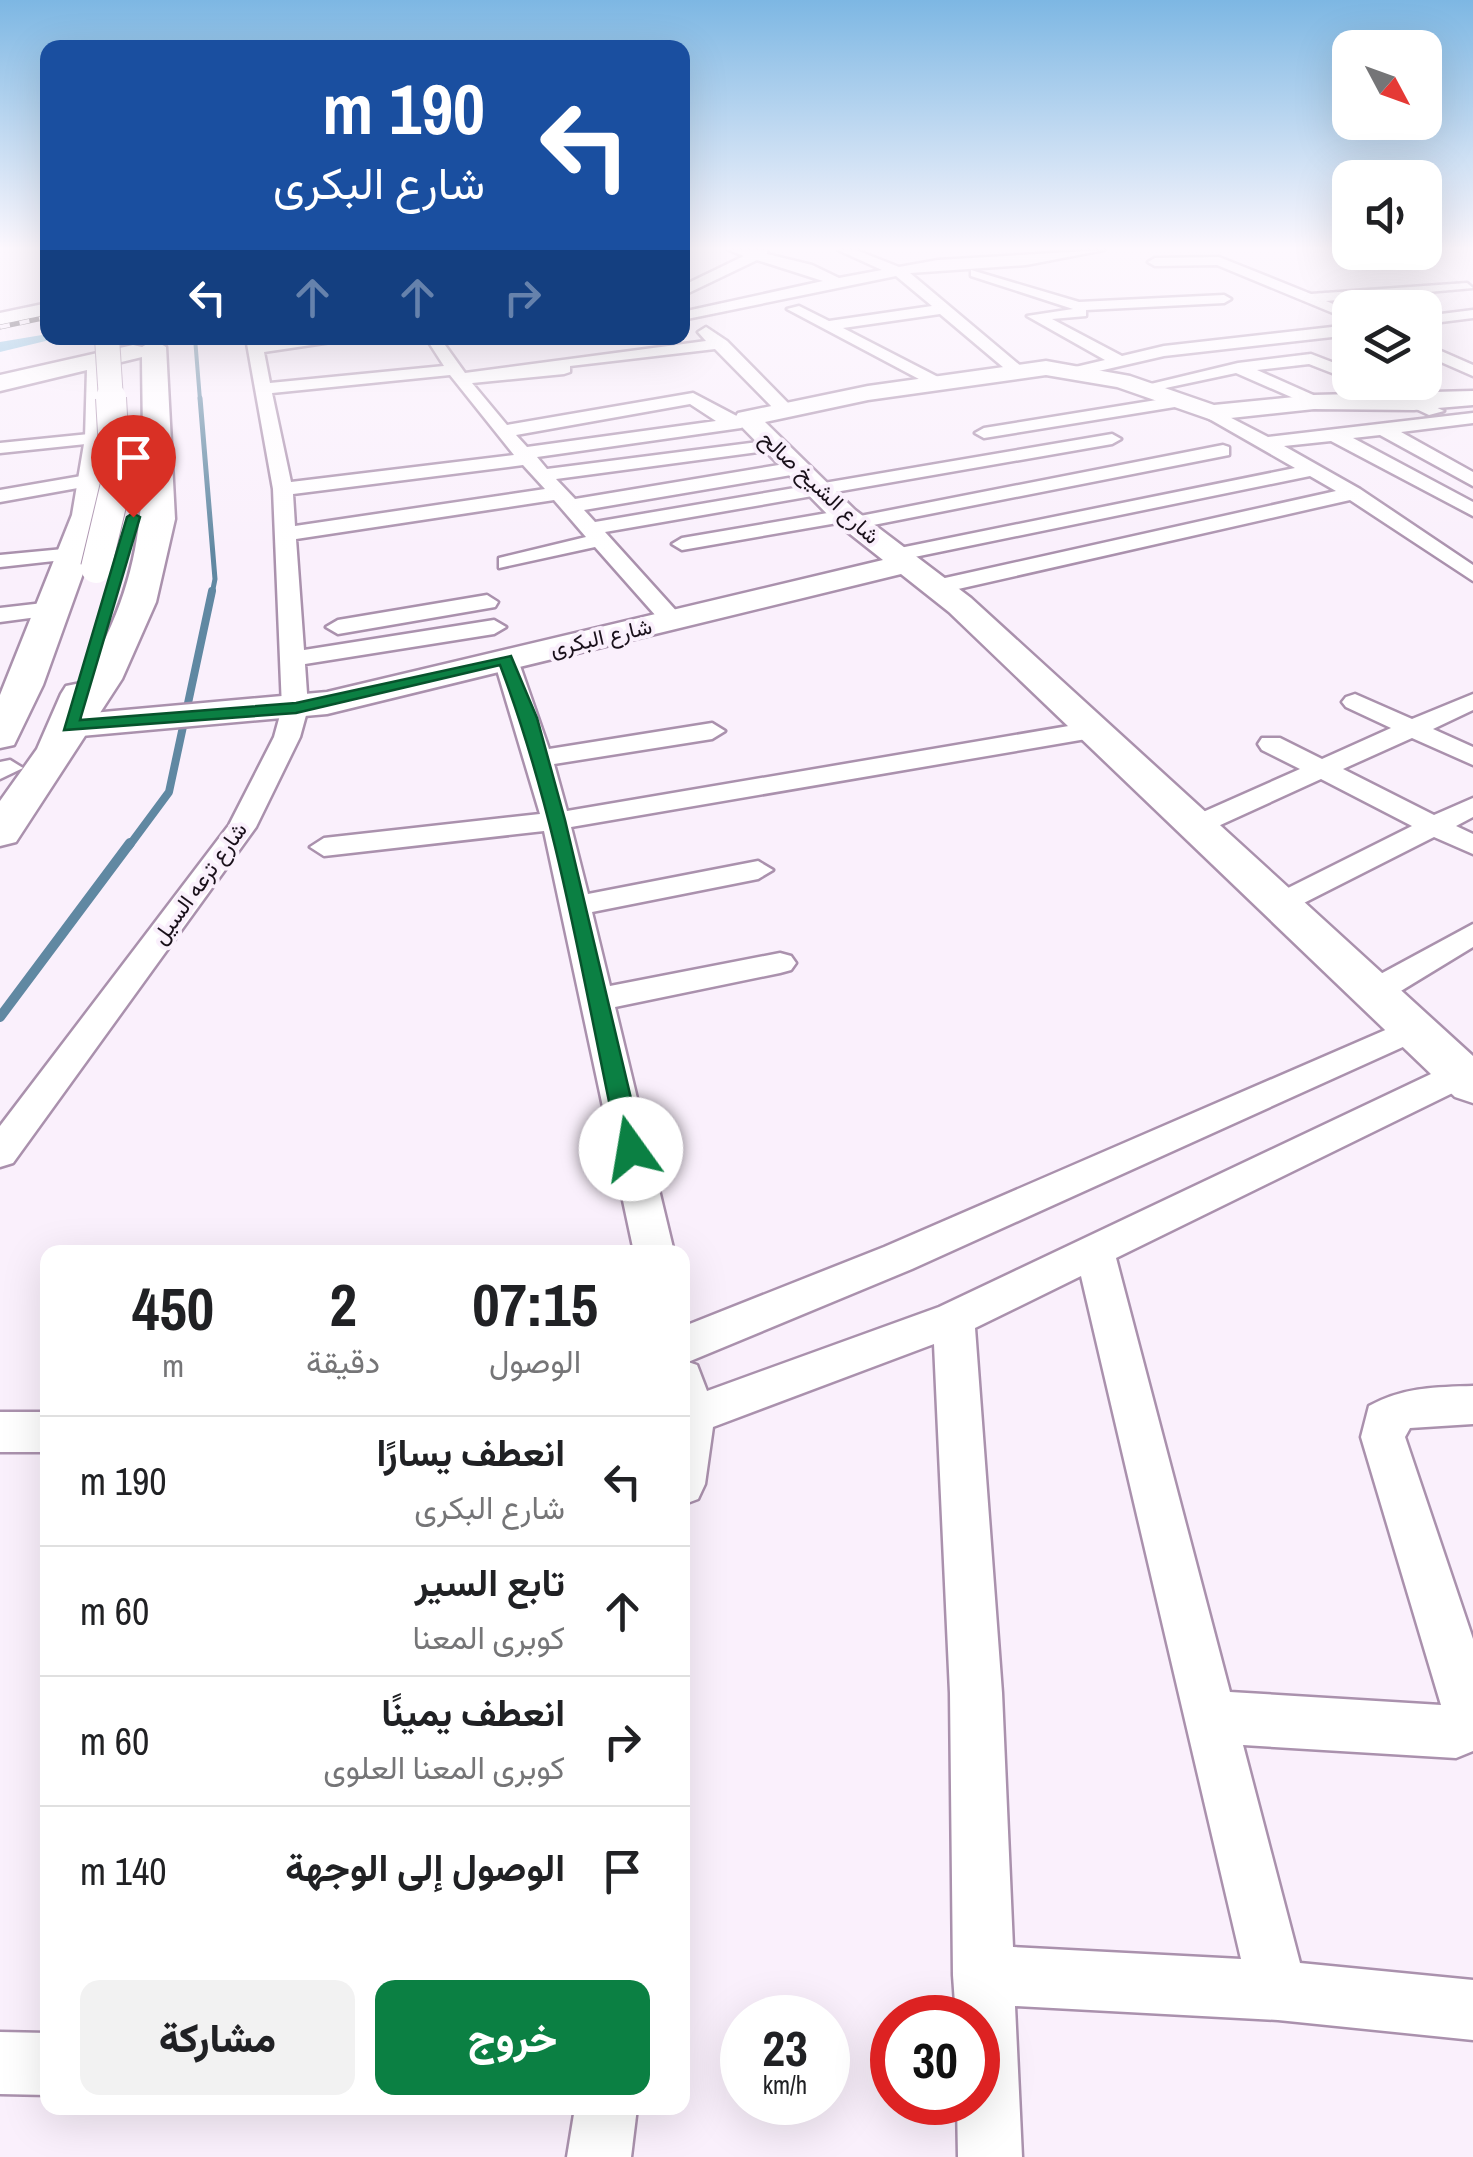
<!DOCTYPE html>
<html lang="ar">
<meta charset="utf-8">
<style>
:root{--surface:#fff;--page:#f2f2f2;--text:#202124;--muted:#757577;--line:#e0e0e0;--accent:#0b8043}
body{margin:0;font-family:"Archivo Narrow",Vazirmatn,sans-serif;background:var(--page);color:var(--text);direction:rtl;height:100vh;display:flex;flex-direction:column;font-size:38px;white-space:nowrap}
*{box-sizing:border-box;margin:0}
p{font-size:32px;color:var(--muted)}
.icon{flex:none;width:55px;height:55px;fill:none;stroke:currentColor;stroke-width:2;stroke-linecap:round;stroke-linejoin:round}
.map{position:relative;flex:1;overflow:hidden;direction:ltr}
.panel{position:absolute;left:40px;top:1245px;width:650px;height:870px;display:flex;flex-direction:column;background:var(--surface);border-radius:20px;box-shadow:0 10px 40px #0002;direction:rtl}
.panel>*{flex:none}
.guide{position:absolute;left:40px;top:40px;width:650px;height:305px;border-radius:20px;box-shadow:0 10px 40px #0002;direction:rtl;background:#1a4fa0;color:#fff;overflow:hidden}
.needle{width:65px;rotate:131deg}
.controls{position:absolute;left:1332px;top:30px;display:grid;gap:20px}
.controls a{display:grid;place-items:center;width:110px;height:110px;border-radius:20px;background:var(--surface);box-shadow:0 10px 40px #0002;font-size:50px}
.speed{position:absolute;left:720px;top:1995px;display:flex;gap:20px;font-size:50px;font-weight:700;text-align:center}
.speed>*{display:grid;place-content:center;width:130px;height:130px;border-radius:50%;background:var(--surface);box-shadow:0 10px 40px #0002;line-height:1}
.speed small{font-size:25px;font-weight:400}
.speed .limit{border:15px solid #d22;background:#fff;color:#111}
.pin{position:absolute;display:grid;place-items:center;width:85px;height:85px;color:#fff;margin:-102px -42px;border-radius:50% 50% 50% 0;rotate:-45deg;box-shadow:0 0 10px #0007}
.pin .icon{rotate:45deg}
.me{position:absolute;width:110px;margin:-55px;rotate:347deg;stroke-linejoin:round;filter:drop-shadow(0 0 8px #0008)}
.turn{display:flex;align-items:center;gap:35px;height:210px;padding:0 40px;font-size:45px}
.turn .icon{width:130px;height:130px;stroke-width:2.5}
.turn b{display:block;font-size:70px;line-height:85px}
.lanes{display:flex;align-items:center;height:95px;padding:0 40px;background:#0003;justify-content:center;gap:50px;direction:ltr}
.lanes .off{opacity:.35}
.eta{display:flex;justify-content:space-evenly;align-items:center;height:170px;text-align:center}
.eta b{font-size:60px;font-weight:800;line-height:70px}
.cta{display:flex;gap:20px;margin-top:auto;padding:20px 40px}
.cta a{flex:1;height:115px;border-radius:20px;background:var(--accent);color:#fff;font-size:40px;font-weight:800;line-height:115px;text-align:center}
.cta a+a{background:var(--page);color:var(--text)}
ul{padding:0;list-style:none}
li{display:flex;align-items:center;gap:30px;height:130px;padding:0 40px;border-top:2px solid var(--line)}
li div{flex:1}
li b{display:block;font-size:38px}
li em{font-style:normal}
.map>svg:first-child{display:block}
.lines{fill:none;stroke-linecap:round;stroke-linejoin:round}
.stream-far3{stroke:#6088a2;stroke-width:4}
.stream-far2{stroke:#6088a2;stroke-width:5}
.stream-far1{stroke:#6088a2;stroke-width:8}
.stream{stroke:#6088a2;stroke-width:10}
.canal{fill:#7ebbdc;fill-rule:evenodd}
.street-casing{stroke:#aa91ad;stroke-width:5}
.secondary-casing{stroke:#aa91ad;stroke-width:5}
.highway-casing{stroke:#aa91ad;stroke-width:5}
.street{fill:#fff;fill-rule:evenodd}
.secondary{fill:#fff;fill-rule:evenodd}
.highway{fill:#fff;fill-rule:evenodd}
.rail-casing{stroke:#3b323c;stroke-width:5}
.rail{stroke:#faf0fc;stroke-width:4;stroke-dasharray:10;stroke-linecap:butt}
.highway-bridge-far1-casing{stroke:#aa91ad;stroke-width:26;stroke-linecap:butt}
.highway-bridge-casing{stroke:#aa91ad;stroke-width:32;stroke-linecap:butt}
.highway-bridge-far1{stroke:#fff;stroke-width:24}
.highway-bridge{stroke:#fff;stroke-width:30}
.route{fill:#0b8043;stroke:#07532c;stroke-width:2.5}
.labels{text-anchor:middle;stroke-width:8;stroke-linejoin:round;paint-order:stroke}
.far-street-label{font-size:22px;fill:#19101a;stroke:#faf0fc}
</style>
<div class="map">
<svg width="1473" height="2157" viewBox="0 0 1473 2157">
<rect width="100%" height="100%" fill="#faf0fc"/>
<g class="lines">
<polyline class="stream-far3" points="195,338 200,400"/>
<polyline class="stream-far2" points="200,398 215,579 212,594"/>
<polyline class="stream-far1" points="129,846 169,792 212,591"/>
<polyline class="stream" points="0,1017 130,843"/>
<polygon class="canal" points="48,334 48,338 58,338 0,352 0,342"/>
<g class="street-casing">
<g id="street">
<polygon points="729,250 767,250 767,254 812,265 839,278 882,270 838,250 856,250 899,267 938,260 1104,250 1026,265 910,273 1022,367 1022,373 1010,373 940,314 843,328 940,378 942,382 934,387 787,309 799,306 829,321 932,306 896,276 682,320 682,312 823,281 757,260 682,296 682,286 744,256"/>
<polygon points="1219,257 1311,294 1467,283 1473,288 1326,301 1350,311 1350,320 1217,265 1155,266 1148,262 1155,258"/>
<polygon points="971,270 1079,302 1224,295 1231,299 1224,303 1086,310 1086,316 1052,319 1122,356 1164,346 1350,325 1350,335 1164,356 1077,376 1071,374 1071,368 1105,360 1027,316 1073,309 971,276"/>
<polygon points="1473,310 1473,318 1425,324 1425,316"/>
<path d="M706 327 727 341 789 404V412H777L715 349 570 366V372L564 374 472 383 507 425 693 393 750 423 741 428 537 457 547 469 773 440 782 445 773 450 556 479 575 499 797 462 806 468 797 474 584 510 595 522 1112 434 1121 439 1112 444 605 532 680 615 683 620 672 627 664 625 595 547 499 568V558L586 537 554 500 296 539 304 650 494 620 506 627 494 634 305 664 308 708 300 737 256 827 13 1163 0 1167V1126L229 825 274 737 282 708 273 489 246 338H260L262 343 358 338 264 352 270 383 444 366 426 338H440L465 373 706 341 698 332ZM450 375 514 455 291 482 272 393ZM690 404 716 421 527 447 516 435ZM523 465 545 489 295 526 293 494Z"/>
<polygon points="1425,344 1473,365 1473,376 1425,355"/>
<polygon points="1311,354 1350,369 1350,380 1309,364 1257,370 1320,398 1323,402 1314,407 1236,373 1142,393 1134,388 1238,363"/>
<polygon points="1359,382 1382,382 1444,411 1429,415"/>
<polygon points="1175,397 1184,402 1181,406 984,438 975,433 984,428"/>
<polygon points="1212,408 1268,437 1473,413 1473,423 1401,432 1473,472 1473,486 1380,435 1353,438 1473,502 1473,516 1331,441 1284,446 1360,489 1473,565 1473,581 1350,500 936,594 925,587 936,580 1336,491 1310,476 895,561 884,555 895,549 1295,468 1206,417 1206,409"/>
<polygon points="99,433 108,438 105,442 0,453 0,443"/>
<polygon points="1223,445 1229,447 1229,455 853,529 843,522 682,550 672,544 682,538 845,510 855,517"/>
<polygon points="93,474 103,480 100,484 0,502 0,490"/>
<polygon points="74,548 81,550 81,558 0,567 0,555"/>
<polygon points="487,595 498,602 495,607 338,634 326,627 338,620"/>
<polygon points="52,602 60,604 60,614 0,622 0,608"/>
<polygon points="506,653 518,660 549,749 712,723 725,731 712,739 554,764 567,811 1092,722 1105,730 1092,738 571,827 588,894 758,861 773,870 758,879 592,912 610,986 780,953 791,956 796,963 791,970 780,973 615,1007 674,1252 634,1252 544,831 324,856 310,847 324,838 540,814 494,660"/>
<polygon points="1355,694 1412,719 1473,694 1473,710 1433,729 1473,747 1473,765 1412,738 1343,769 1434,815 1473,798 1473,817 1456,826 1473,834 1473,854 1434,837 1290,910 1268,910 1264,904 1268,898 1412,826 1321,779 1205,832 1195,834 1181,826 1185,820 1300,769 1262,750 1258,744 1262,738 1280,738 1322,759 1391,728 1346,707 1342,702 1346,697"/>
<polygon points="10,760 23,768 0,779 0,762"/>
<polygon points="1473,924 1473,947 1386,1000 1362,1000 1358,992 1362,984"/>
<path d="M1413 1018 1425 1021 1430 1029 1425 1037 912 1269 688 1362 697 1365 707 1391 939 1307 1450 1065H1473V1083L1116 1258 1230 1692 1441 1705 1361 1437 1369 1406C1403 1387 1436 1387 1473 1386V1424L1410 1428 1405 1437 1473 1639V1751L1456 1758 1243 1745 1300 1963 1473 1980V2040L1278 2020 1015 2006 1022 2157H958L957 2102H978V2018H956L953 1975 950 1693 934 1344 713 1427 705 1484 698 1499 682 1505V1327L884 1247ZM1081 1276 1241 1959 1013 1947 1002 1693 975 1328Z"/>
<rect x="0" y="1412" width="48" height="40"/>
<polygon points="0,2032 48,2033 48,2095 0,2094"/>
<polygon points="575,2108 637,2108 631,2157 567,2157"/>
</g>
</g>
<g class="secondary-casing">
<g id="secondary">
<polygon points="48,303 48,315 0,325 0,313"/>
<polygon points="1046,361 1130,376 1214,405 1314,395 1473,391 1473,405 1414,410 1314,409 1212,420 1117,387 1046,375 868,400 765,422 855,510 971,598 1473,1056 1473,1103 1455,1097 949,612 901,574 327,714 70,737 57,734 52,726 57,718 70,715 327,692 883,560 835,522 738,423 735,418 738,413 868,386"/>
</g>
</g>
<g class="highway-casing">
<path id="highway" d="M154 340 166 347 175 519 156 602 122 679 16 842 0 846V801L37 749 61 694 66 686 81 683C153 566 143 487 142 357L113 364V438L104 515 43 685 14 745 0 748V695L72 515 85 438 87 370 0 391V375L133 345 142 347Z"/>
</g>
<use href="#street" class="street"/>
<use href="#secondary" class="secondary"/>
<use href="#highway" class="highway"/>
<g class="rail-casing">
<polyline id="rail" points="0,327 48,317"/>
</g>
<use href="#rail" class="rail"/>
<g class="highway-bridge-far1-casing">
<polyline id="highway-bridge-far1" points="107,338 111,400"/>
</g>
<g class="highway-bridge-casing">
<polyline id="highway-bridge" points="96,568 116,484 111,398"/>
</g>
<use href="#highway-bridge-far1" class="highway-bridge-far1"/>
<use href="#highway-bridge" class="highway-bridge"/>
</g>
<linearGradient id="sky" x2="0" y2="1"><stop stop-color="#7db7e3"/><stop offset="0.45" stop-color="#fdf8fe"/><stop offset="1" stop-color="#fdf8fe" stop-opacity="0"/></linearGradient>
<rect width="1473" height="552" fill="url(#sky)"/>
<path class="route" d="M133 513 140 517 80 720 296 703 511 656 537 718 565 820 643 1149 640 1155 631 1158 619 1149C584 988 559 820 500 665L296 713 64 730 127 517Z"/>
<g class="labels">
<g class="far-street-label">
<text transform="translate(820 487) rotate(43)" y="8">شارع الشيخ صالح</text>
<text transform="translate(601 637) rotate(-13)" y="8">شارع البكرى</text>
<text transform="translate(199 883) rotate(-54)" y="8">شارع ترعه السيل</text>
</g>
</g>
</svg>
<div class="controls">
<a><svg class="needle" viewBox="-14 -14 28 28"><path d="M0-13l5 13h-10z" fill="#e53935"/><path d="M0 13l5-13h-10z" fill="#757577"/></svg></a>
<a><svg class="icon" aria-label="sound" viewBox="0 0 24 24"><path d="M4 9h4l5-4v14l-5-4H4zM17 9q2 3 0 6"/></svg></a>
<a><svg class="icon" aria-label="layers" viewBox="0 0 24 24"><path d="M12 4l9 5-9 5-9-5zM3 14l9 5 9-5"/></svg></a>
</div>
<div class="speed"><div>23<small>km/h</small></div><div class="limit">30</div></div>
<div class="pin" style="left:133px;top:517px;background:#d93025"><svg class="icon" aria-label="arrive" viewBox="0 0 24 24"><path d="M6 21V4h12l-3 4 3 4H6"/></svg></div>
<svg class="me" style="left:631px;top:1149px" viewBox="-20 -20 40 40"><circle r="19" fill="#fff"/><path d="M0-13L10 11 0 6-10 11z" fill="#0b8043"/></svg>
<div class="guide">
<div class="turn"><svg class="icon" aria-label="left" viewBox="0 0 24 24"><path d="M17 20v-9H6M10 6l-5 5 5 5"/></svg><div><b>190 m</b>شارع البكرى</div></div>
<div class="lanes"><svg class="icon" aria-label="left" viewBox="0 0 24 24"><path d="M17 20v-9H6M10 6l-5 5 5 5"/></svg><svg class="icon off" aria-label="ahead" viewBox="0 0 24 24"><path d="M12 20V5M6 11l6-6 6 6"/></svg><svg class="icon off" aria-label="ahead" viewBox="0 0 24 24"><path d="M12 20V5M6 11l6-6 6 6"/></svg><svg class="icon off" aria-label="right" viewBox="0 0 24 24"><path d="M7 20v-9h11M14 6l5 5-5 5"/></svg></div>
</div>
<section class="panel">
<div class="eta">
<div><b>07:15</b><p>الوصول</p></div>
<div><b>2</b><p>دقيقة</p></div>
<div><b>450</b><p>m</p></div>
</div>
<ul>
<li><svg class="icon" aria-label="left" viewBox="0 0 24 24"><path d="M17 20v-9H6M10 6l-5 5 5 5"/></svg><div><b>انعطف يسارًا</b><p>شارع البكرى</p></div><em>190 m</em></li>
<li><svg class="icon" aria-label="ahead" viewBox="0 0 24 24"><path d="M12 20V5M6 11l6-6 6 6"/></svg><div><b>تابع السير</b><p>كوبرى المعنا</p></div><em>60 m</em></li>
<li><svg class="icon" aria-label="right" viewBox="0 0 24 24"><path d="M7 20v-9h11M14 6l5 5-5 5"/></svg><div><b>انعطف يمينًا</b><p>كوبرى المعنا العلوى</p></div><em>60 m</em></li>
<li><svg class="icon" aria-label="arrive" viewBox="0 0 24 24"><path d="M6 21V4h12l-3 4 3 4H6"/></svg><div><b>الوصول إلى الوجهة</b></div><em>140 m</em></li>
</ul>
<div class="cta"><a>خروج</a><a>مشاركة</a></div>
</section>
</div>
